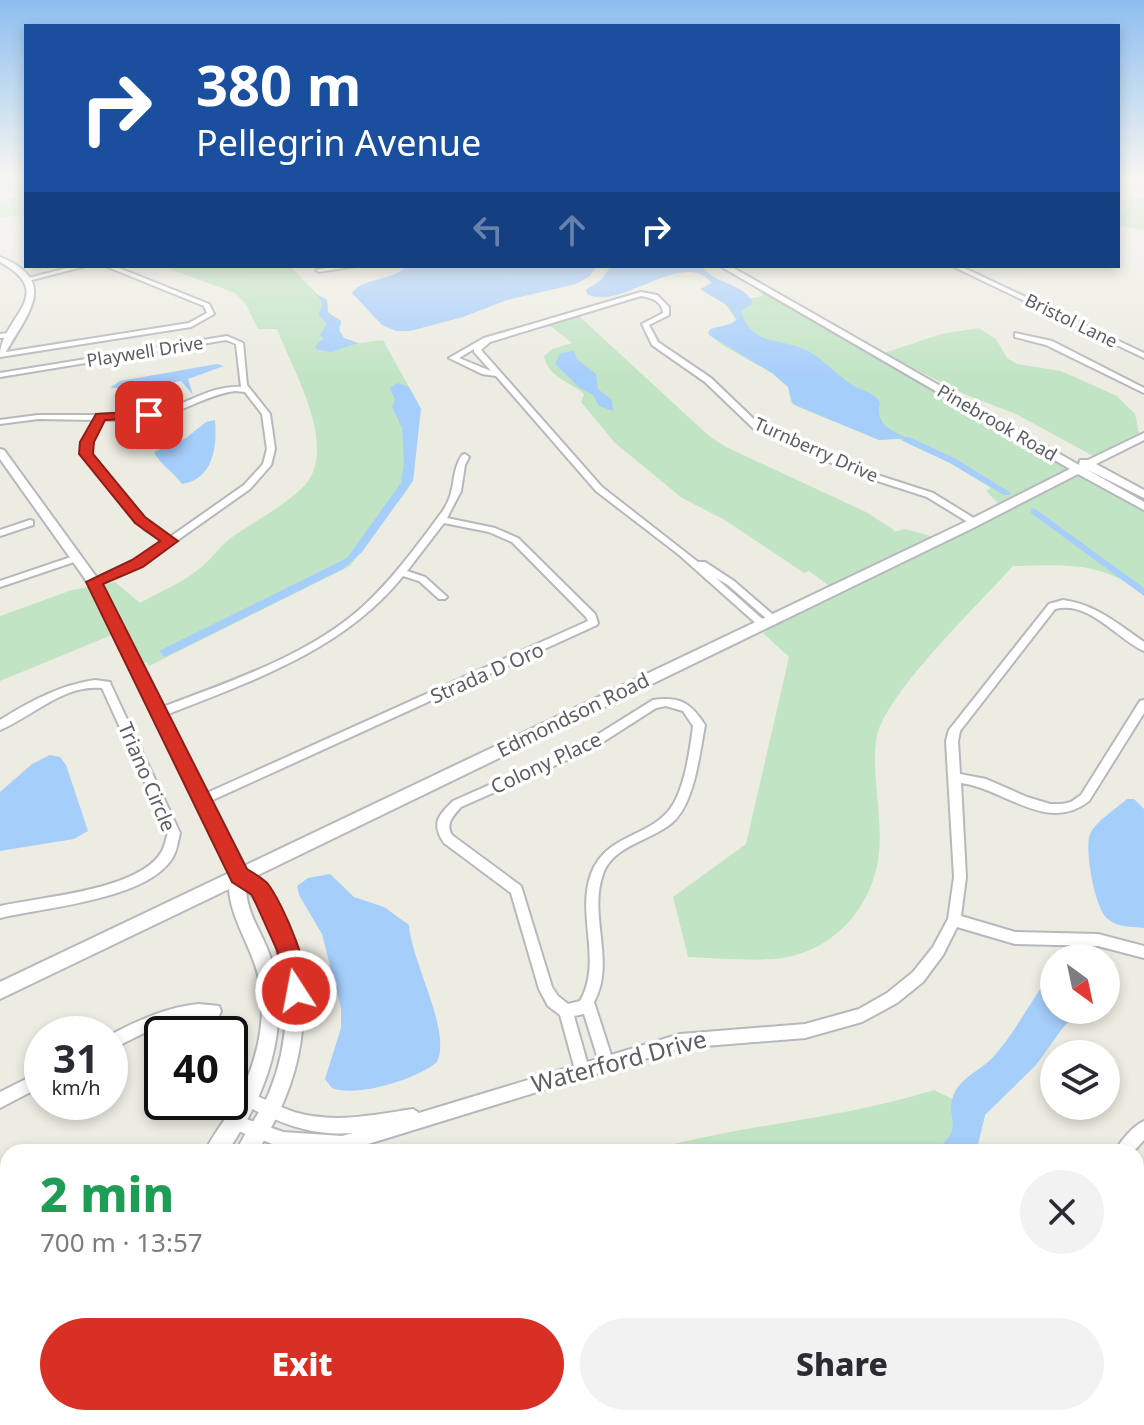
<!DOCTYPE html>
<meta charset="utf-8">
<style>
:root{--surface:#fff;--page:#f2f2f3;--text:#2b2b33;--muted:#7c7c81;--accent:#d93025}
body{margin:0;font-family:"Noto Sans",sans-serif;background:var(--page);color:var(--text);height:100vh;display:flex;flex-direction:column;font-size:30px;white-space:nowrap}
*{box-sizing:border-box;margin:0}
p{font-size:26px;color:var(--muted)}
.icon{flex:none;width:44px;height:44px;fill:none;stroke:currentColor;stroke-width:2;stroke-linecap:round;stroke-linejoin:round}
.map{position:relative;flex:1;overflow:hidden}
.sheet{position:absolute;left:0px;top:1144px;width:1144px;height:282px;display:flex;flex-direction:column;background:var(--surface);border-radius:24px 24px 0 0;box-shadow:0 4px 12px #0003}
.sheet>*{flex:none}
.guide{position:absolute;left:24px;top:24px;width:1096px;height:244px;border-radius:0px;box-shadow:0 4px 12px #0003;background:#1a4fa0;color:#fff;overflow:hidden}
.needle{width:52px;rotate:147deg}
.buttons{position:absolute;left:1040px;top:944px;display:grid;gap:16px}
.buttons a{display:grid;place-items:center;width:80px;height:80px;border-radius:50%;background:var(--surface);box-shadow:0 4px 12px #0003;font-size:40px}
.speed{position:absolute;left:24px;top:1016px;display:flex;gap:16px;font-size:40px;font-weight:700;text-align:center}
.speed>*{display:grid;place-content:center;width:104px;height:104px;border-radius:50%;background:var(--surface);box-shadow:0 4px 12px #0003;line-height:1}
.speed small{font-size:20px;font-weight:400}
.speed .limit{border:4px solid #111;border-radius:12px;background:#fff;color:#111}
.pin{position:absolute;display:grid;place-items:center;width:68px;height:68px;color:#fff;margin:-34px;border-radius:16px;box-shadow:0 4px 12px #0006}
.me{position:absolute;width:88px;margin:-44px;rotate:349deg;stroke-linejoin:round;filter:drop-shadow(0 0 6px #0008)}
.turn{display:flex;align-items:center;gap:28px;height:168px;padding:0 40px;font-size:36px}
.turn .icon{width:104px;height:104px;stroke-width:2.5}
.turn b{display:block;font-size:56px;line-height:68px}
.lanes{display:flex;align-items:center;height:76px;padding:0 40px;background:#0003;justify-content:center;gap:40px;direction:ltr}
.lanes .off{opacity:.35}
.round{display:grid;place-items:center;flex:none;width:84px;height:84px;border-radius:42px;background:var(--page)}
.overview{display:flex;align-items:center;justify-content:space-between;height:136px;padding:0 40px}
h1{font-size:48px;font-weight:800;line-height:60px;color:#1e9e55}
.button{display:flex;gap:16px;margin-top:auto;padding:16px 40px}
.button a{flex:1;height:92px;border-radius:48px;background:var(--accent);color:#fff;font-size:32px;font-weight:800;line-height:92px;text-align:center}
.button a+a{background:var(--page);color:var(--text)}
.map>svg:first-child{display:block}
.green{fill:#c1e4c4}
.water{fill:#a6cefb}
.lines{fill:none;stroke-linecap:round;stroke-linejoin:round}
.canal{fill:#a6cefb;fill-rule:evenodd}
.minor-casing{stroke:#b6b8bd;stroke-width:4}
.tertiary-casing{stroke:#b6b8bd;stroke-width:4}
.minor{fill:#fff;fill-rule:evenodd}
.tertiary{fill:#fff;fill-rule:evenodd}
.route{fill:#d93025;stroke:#8d1f18;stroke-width:2}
.labels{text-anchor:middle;stroke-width:7;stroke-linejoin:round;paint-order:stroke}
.far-street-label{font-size:18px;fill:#5b5e63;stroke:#fff}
.street-label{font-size:20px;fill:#5b5e63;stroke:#fff}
.near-street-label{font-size:24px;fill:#5b5e63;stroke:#fff}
</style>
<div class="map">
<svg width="1144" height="1425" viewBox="0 0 1144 1425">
<rect width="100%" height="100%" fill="#edece3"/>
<g class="green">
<polygon points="0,178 26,178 26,216 0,217 0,202 19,195 0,186"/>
<polygon points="1144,198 1144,230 1118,226 1118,200"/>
<path d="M162 266H290L318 295 327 300 328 312 341 321 339 330 344 338 359 343 383 340 421 409 416 432 414 475 409 487 350 566 149 666 146 662 141 664 124 630 0 681V616L72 590 115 582 140 603C159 592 182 583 199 569 212 559 221 544 235 535 258 519 285 506 305 485 339 446 292 369 277 329H258L245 303 235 293Z"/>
<polygon points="762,290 1070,470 1000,505 986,491 991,488 952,464 899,439 879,440 796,406 791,402 788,387 772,373 722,345 707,332 737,321 725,304 763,296 759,291"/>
<path d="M579 316 709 436 726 447 866 512 894 530 893 532 905 529 934 537 785 609 828 585 809 571 804 573 725 520 682 498 615 443 581 402 584 394C571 382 547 377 544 356L552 349 572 343 549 325Z"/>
<polygon points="979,328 996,339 1007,358 1017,364 1061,371 1117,396 1135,414 1139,433 1093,456 1016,414 964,394 884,353 941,334"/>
<path d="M1078 475 1144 511V593C1097 561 1067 565 1013 566 980 603 886 693 877 736 870 767 883 818 879 852 874 908 831 955 773 959 745 961 716 958 688 957L673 897 746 844 789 657 763 633 767 631 765 628Z"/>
<path d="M934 1090 985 1115 976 1152H644C740 1124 839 1120 934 1090Z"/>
<polygon points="50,1418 775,1418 767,1425 46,1425"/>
</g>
<g class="water">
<path d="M407 266H597L590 276 576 284 507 300 463 317 410 331H396L382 325 352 293C365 276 392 282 407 266Z"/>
<path d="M611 266H702C714 284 737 281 752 300V304L741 311C751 347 781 337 808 351 825 360 837 376 854 386 865 392 872 391 880 402 875 424 890 430 907 438L879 440 793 404 788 387 772 373 709 335 710 329 731 324 737 319 728 306 700 289 712 283C684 247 620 312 587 294L586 290 601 280Z"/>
<polygon points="316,294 327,300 328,313 341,321 339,330 344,338 358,343 331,352 316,349 315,346 324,338 320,335 327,324 318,314 323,304"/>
<polygon points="574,351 577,359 596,374 598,389 612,400 613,411 599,406 593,395 580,388 555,364 560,353"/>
<polygon points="217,364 224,366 188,379 193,395 181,381 154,387 110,388 120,381"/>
<polygon points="397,383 409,387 421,409 413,481 362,552 343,569 165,657 159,651 347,558 401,483 404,461 402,428 392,407 395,400 390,388"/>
<path d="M215 420C217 446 214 479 182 484 174 472 159 464 154 452L186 438 206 422Z"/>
<polygon points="50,755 60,757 66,765 88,831 74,839 0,851 0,792 32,764"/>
<path d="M1127 799H1134L1144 809V928C1130 926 1119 928 1108 919 1095 910 1084 848 1090 834 1096 821 1116 809 1127 799Z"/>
<path d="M330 874 354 897 384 907 409 925C411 961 452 1031 437 1062 417 1079 357 1098 332 1088L325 1079 341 1028V1008L322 934 299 895 297 886 308 878Z"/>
<path d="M1054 970V1010H1084L1065 1025 1036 1065 985 1115 976 1152H932C969 1128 943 1117 954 1094 962 1076 982 1070 994 1056 1017 1030 1032 998 1054 970Z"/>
<polygon points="99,1418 391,1418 395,1425 96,1425"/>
<polygon points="631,1418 775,1418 767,1425 624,1425"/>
</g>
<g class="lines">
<g class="canal">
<polygon points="903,437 909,437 956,459 1011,493 1010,495 1004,495 950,463 903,441"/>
<polygon points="1034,508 1144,588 1144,596 1031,513 1031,509"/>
</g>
<g class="minor-casing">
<g id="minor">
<polygon points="75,266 86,266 28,281 25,279"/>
<polygon points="105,266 114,266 209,304 214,314 191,327 0,357 0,353 189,323 207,313 204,306"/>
<polygon points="336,266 355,266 319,272 316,270"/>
<polygon points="952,266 960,266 1144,353 1144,358"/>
<path d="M641 292 657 295 669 307V315L649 325 658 342 711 378 760 425 865 471 933 493 977 520V524H971L927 497 859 475 754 429 705 382 652 345 642 324 663 313C662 301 652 298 641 296L490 342 481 350 602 487 698 562H705L734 581 778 619 777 621H769L728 585 716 578 768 624 763 627 759 626 678 554 596 491 496 376 482 374 449 358 484 338ZM474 349V352L491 371 459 358Z"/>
<polygon points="9,333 13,335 12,337 0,338 0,334"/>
<polygon points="1015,333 1052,341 1144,388 1144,393 1046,345 1015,337"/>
<path d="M227 336 243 343 247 385 270 414 275 449 271 465 250 489 148 561 97 584H91L89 582 91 580 142 557 164 541 144 529 84 458 83 442 95 420 38 419 0 424V420L38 415H98C114 412 136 416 155 412 184 407 209 385 241 387L236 344 226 340 0 377V373ZM235 391 245 392 262 414 267 449 263 464 244 485 170 537 150 525 92 458 91 442 103 420C124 420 147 420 168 414 191 407 211 394 235 391Z"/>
<path d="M465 454 469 457 465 465 461 491 447 518 495 528 518 538 595 614 598 623 597 625 206 803 202 805 198 803 196 800 198 797 588 621 586 617 512 542 489 532 444 523 407 571 425 577 445 595 447 597 445 599H439L419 581 403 576C343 651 249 682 163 716H155L153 713 155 710C224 683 302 659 359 610 391 582 418 544 442 512 457 492 450 473 462 455Z"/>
<polygon points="30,520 33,521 33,525 0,536 0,530"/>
<polygon points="77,555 82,558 80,560 0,587 0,581"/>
<path d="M1063 600C1095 604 1118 624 1144 642V651C1116 638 1089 600 1055 609L960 731 958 741 960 774 986 779 1027 797 1050 804H1062L1071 802 1081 795 1140 701 1144 700V713L1089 801C1047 834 1005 789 961 783L966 877 961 916 1015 932 1098 934 1144 946V958L1098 946 1015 944 957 927 943 955 923 982 897 1003 862 1022 805 1038 680 1048 342 1152 283 1148 230 1128 227 1123 230 1118 235 1115 283 1132 342 1136 353 1133C310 1136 280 1123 242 1104L240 1099 242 1094 247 1092C263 1098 277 1106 294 1112 333 1124 373 1115 413 1109L419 1113 574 1066 560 1015 548 1006 539 989 511 893 444 843C431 823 438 816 453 801L584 743 653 700C680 696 691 703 705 725 700 752 695 798 676 819 655 841 614 843 603 874 588 916 616 962 594 1002L611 1055 680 1034 805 1024 859 1009 887 993 913 972 933 947 948 919 954 877 946 741 949 730 1049 604ZM666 706 683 711 693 726C690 749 685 789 670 809 648 838 606 834 591 874 576 915 603 962 580 1001L568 1004 558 996 552 987 521 886 452 835C445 824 453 816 461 807L592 749 656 708ZM584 1014 598 1059 587 1062 574 1016Z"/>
<path d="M95 680 110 682 111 685 180 833C178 841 177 850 173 857 148 900 45 907 0 918V906C41 897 141 890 162 851 165 846 166 838 168 833L102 688C64 684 33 716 0 730V720C29 702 60 685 95 680Z"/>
<path d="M199 1004 219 1006 221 1011 219 1016 172 1021 152 1029 110 1050V1035C139 1020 167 1007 199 1004Z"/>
<polygon points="42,1071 42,1086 0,1108 0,1092"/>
<path d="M1144 1121V1140L1133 1152H1115C1120 1141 1133 1126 1144 1121Z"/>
<polygon points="0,1361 8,1363 8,1381 0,1379"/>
<polygon points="0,1390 8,1393 8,1411 0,1408"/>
<polygon points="985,1418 1007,1418 1004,1425 982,1425"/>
</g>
</g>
<g class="tertiary-casing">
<g id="tertiary">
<path d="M0 257C61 281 26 315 5 354L0 357C0 317 60 295 0 262Z"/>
<path d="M720 266H730L1079 465 1080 460H1088L1144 433V440L1096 464 1144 490V498L1086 469 1144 502V510L1078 474 971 529 254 877C271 890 279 909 286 928 318 1008 302 1081 257 1152H236C245 1131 260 1114 269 1093 291 1040 291 984 271 931 265 915 258 901 246 889 247 916 264 935 271 959 292 1027 266 1096 227 1152H205C212 1135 225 1121 234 1105 256 1068 269 1017 258 975 251 946 231 919 229 889L0 999V982L229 873 88 583 0 459V449L4 450 100 582 242 867 963 523 1070 469Z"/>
<polygon points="8,1406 8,1418 20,1418 17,1425 0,1425 0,1410"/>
<polygon points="27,1418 52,1418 49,1425 24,1425"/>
</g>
</g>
<use href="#minor" class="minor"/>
<use href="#tertiary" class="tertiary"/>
</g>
<linearGradient id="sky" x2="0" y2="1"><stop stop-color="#8dbef0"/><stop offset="0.47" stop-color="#f7f6f2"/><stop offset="1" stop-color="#f7f6f2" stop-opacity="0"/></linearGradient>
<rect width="1144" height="378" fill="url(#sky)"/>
<path class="route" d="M149 411 155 415 153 418 105 420 94 442 93 454 145 517 178 541 143 567 103 584 247 869C253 873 263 878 268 884 283 904 315 976 305 999L296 1002 288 999 277 950 252 895 232 882 86 582 132 560 160 541 135 523 79 454 80 442 96 414Z"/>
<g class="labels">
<g class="far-street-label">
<text transform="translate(1071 321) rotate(26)" y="6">Bristol Lane</text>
<text transform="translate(145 352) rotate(-9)" y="6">Playwell Drive</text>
<text transform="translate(997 423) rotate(30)" y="6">Pinebrook Road</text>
<text transform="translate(816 450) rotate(24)" y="6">Turnberry Drive</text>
</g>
<g class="street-label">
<text transform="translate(487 673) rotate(-24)" y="7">Strada D Oro</text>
<text transform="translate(573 715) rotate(-26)" y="7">Edmondson Road</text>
<text transform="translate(546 763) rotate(-25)" y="7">Colony Place</text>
<text transform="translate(147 777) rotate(67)" y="7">Triano Circle</text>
</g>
<g class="near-street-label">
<text transform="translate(619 1062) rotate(-15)" y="8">Waterford Drive</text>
</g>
</g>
</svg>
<div class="buttons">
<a><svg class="needle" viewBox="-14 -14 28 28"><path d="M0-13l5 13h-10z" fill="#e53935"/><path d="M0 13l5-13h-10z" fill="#7c7c81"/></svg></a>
<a><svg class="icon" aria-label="layers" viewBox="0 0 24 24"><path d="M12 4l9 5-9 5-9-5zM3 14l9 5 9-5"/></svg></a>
</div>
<div class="speed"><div>31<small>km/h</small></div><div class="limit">40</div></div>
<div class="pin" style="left:149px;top:415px;background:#d93025"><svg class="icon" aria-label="arrive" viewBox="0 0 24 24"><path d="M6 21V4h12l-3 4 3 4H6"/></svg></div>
<svg class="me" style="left:296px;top:991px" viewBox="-20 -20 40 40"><circle r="17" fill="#d93025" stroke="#fff" stroke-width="3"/><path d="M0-11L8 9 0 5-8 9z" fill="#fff"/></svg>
<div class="guide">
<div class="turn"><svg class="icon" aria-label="right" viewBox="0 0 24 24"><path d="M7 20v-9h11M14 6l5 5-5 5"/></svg><div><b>380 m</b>Pellegrin Avenue</div></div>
<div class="lanes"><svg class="icon off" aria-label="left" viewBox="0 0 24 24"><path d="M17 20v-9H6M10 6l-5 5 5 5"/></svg><svg class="icon off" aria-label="ahead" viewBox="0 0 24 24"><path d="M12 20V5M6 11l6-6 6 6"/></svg><svg class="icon" aria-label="right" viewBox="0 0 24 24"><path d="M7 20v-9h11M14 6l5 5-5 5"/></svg></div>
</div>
<section class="sheet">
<div class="overview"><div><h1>2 min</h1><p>700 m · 13:57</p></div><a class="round"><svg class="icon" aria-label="close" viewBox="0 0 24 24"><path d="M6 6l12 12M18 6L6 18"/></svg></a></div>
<div class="button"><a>Exit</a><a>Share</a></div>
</section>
</div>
